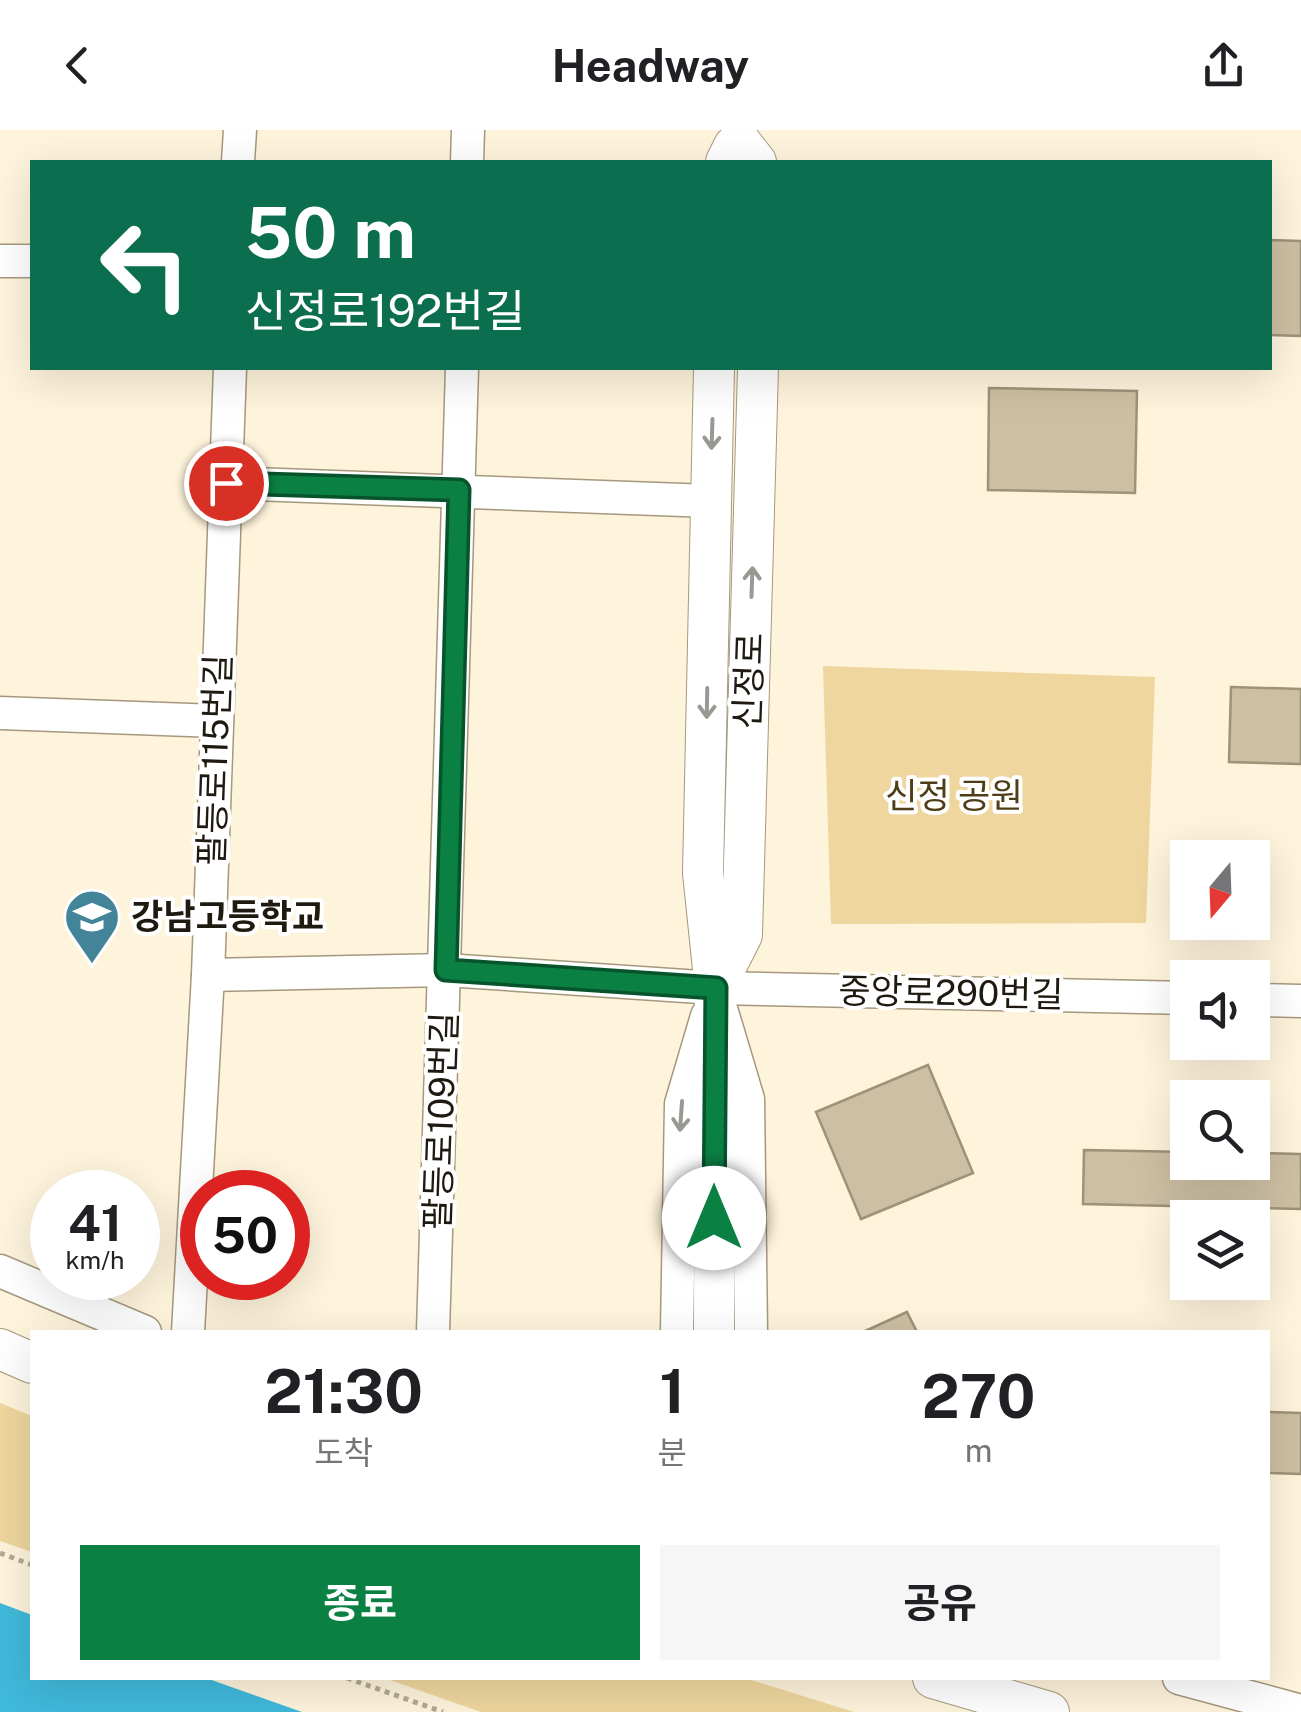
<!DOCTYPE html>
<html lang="ko">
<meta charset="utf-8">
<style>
:root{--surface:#fff;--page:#f6f6f6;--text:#202124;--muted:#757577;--accent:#0b8043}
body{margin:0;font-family:"Public Sans","Noto Sans KR",sans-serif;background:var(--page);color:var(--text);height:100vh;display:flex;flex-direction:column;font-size:38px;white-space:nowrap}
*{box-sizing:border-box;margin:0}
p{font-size:32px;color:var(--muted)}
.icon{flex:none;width:55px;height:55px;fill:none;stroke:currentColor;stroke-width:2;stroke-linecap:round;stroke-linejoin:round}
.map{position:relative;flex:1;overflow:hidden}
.details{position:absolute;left:30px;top:1200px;width:1240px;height:350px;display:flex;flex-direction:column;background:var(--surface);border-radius:0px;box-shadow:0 10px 40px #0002}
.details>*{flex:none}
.hud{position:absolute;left:30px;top:30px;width:1242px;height:210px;border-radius:0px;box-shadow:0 10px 40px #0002;background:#0b6e4f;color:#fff;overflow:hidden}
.needle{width:65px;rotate:199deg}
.tools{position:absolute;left:1170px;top:710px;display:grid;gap:20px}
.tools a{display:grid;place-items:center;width:100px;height:100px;border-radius:0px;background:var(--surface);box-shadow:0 10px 40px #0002;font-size:50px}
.speed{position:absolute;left:30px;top:1040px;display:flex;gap:20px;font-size:50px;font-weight:700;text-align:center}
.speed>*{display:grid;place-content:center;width:130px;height:130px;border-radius:50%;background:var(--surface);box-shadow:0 10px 40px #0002;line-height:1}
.speed small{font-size:25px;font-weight:400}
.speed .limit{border:15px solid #d22;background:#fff;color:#111}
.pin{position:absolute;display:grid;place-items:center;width:85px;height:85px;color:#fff;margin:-42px;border:5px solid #fff;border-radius:50%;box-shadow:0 2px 10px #0007}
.me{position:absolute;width:110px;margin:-55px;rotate:0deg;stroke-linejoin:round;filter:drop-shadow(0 0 8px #0008)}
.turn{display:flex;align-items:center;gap:35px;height:210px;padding:0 50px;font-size:45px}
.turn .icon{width:130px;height:130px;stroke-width:2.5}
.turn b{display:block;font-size:70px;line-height:85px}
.eta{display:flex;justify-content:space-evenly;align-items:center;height:170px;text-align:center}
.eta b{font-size:60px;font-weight:700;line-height:70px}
.button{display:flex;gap:20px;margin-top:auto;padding:20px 50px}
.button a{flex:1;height:115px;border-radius:0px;background:var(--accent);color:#fff;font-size:40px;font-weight:700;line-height:115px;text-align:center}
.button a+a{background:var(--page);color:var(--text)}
header{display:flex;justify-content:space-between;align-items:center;height:130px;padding:0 50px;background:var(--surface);font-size:45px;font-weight:700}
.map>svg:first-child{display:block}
.green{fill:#eed69e}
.water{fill:#40b9db}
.building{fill:#ccbfa3;stroke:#9e9277;stroke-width:2.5}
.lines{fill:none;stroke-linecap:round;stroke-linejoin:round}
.minor-casing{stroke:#a5997d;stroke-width:35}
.major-casing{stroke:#a5997d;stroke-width:42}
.path{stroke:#b2a996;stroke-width:5;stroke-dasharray:5 5;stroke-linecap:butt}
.minor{stroke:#fff;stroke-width:32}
.major{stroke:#fff;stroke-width:40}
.oneway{stroke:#9a9893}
.route-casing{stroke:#07532c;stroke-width:25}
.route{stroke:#0b8043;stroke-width:18}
.labels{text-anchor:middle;stroke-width:8;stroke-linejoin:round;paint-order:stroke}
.street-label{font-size:35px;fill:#1f1a10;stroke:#fff}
.park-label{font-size:35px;fill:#4e3e18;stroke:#fff}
.poi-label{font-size:35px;font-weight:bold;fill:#1f1a10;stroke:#fff;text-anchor:start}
</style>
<header><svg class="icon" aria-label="back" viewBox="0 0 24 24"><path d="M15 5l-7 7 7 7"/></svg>Headway<svg class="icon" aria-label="share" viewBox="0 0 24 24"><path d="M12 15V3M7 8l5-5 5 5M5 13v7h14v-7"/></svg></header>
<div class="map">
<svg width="1301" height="1582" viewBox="0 0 1301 1582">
<rect width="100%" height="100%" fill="#fef3db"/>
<g class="green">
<polygon points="823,536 1155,547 1146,793 831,794"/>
<polygon points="0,1273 32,1286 32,1422 0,1411"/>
<polygon points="384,1548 745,1548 854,1582 481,1582"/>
</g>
<polygon class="water" points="0,1473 32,1485 32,1548 206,1548 302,1582 0,1582"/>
<g class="building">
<polygon points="1270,110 1301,111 1301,206 1270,205"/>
<polygon points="989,258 1137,261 1135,363 988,360"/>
<polygon points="1231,557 1301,559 1301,634 1229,632"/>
<polygon points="928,935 973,1043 861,1089 816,982"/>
<polygon points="1084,1020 1188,1022 1188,1032 1252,1032 1252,1023 1301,1024 1301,1079 1083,1074"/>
<polygon points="907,1182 917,1202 863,1202"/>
<polygon points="1268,1282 1301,1283 1301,1344 1268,1343"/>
</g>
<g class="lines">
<g class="minor-casing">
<g id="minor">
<polyline points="238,32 240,0"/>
<polyline points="467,32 468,0"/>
<polyline points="0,131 32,131"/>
<polyline points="226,353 710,371"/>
<polyline points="0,583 217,591"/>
<polyline points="208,845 446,840 715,858 1188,868"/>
<polyline points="1252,870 1301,871"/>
<polyline points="722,882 748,969 751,1202"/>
<polyline points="0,1141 145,1202"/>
<polyline points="188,1202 208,845 230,238"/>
<polyline points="433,1202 462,238"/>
<polyline points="677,1202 681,974 707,886"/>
<polyline points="1179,1548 1301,1581"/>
</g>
</g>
<g class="major-casing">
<g id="major">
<polyline points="726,32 734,16 741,13 756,32"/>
<polyline points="715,858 742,805 758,238"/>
<polyline points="714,1202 715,858 703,743 714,238"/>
<polyline points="0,1219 32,1233"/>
<polyline points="933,1548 1049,1582"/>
</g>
</g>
<g class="path">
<polyline points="0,1423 32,1435"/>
<polyline points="347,1548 443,1582"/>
</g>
<use href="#minor" class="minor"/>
<use href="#major" class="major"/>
</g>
<defs><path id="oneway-shaft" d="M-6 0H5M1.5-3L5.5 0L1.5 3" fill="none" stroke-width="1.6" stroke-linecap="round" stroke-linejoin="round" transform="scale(2.5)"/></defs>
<g class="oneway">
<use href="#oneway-shaft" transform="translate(712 304) rotate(92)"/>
<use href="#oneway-shaft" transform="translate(752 452) rotate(-88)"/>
<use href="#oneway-shaft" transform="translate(707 573) rotate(91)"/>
<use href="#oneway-shaft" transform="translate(681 986) rotate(94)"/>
</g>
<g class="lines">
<g class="route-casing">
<polyline id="route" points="226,353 459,360 446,840 716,858 714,1088"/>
</g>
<use href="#route" class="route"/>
</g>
<defs>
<g id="school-pin" transform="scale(2.875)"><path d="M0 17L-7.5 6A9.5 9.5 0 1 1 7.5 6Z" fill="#448498" stroke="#fff"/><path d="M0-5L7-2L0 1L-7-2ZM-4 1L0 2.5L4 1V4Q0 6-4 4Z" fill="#fff"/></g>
</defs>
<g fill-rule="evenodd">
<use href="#school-pin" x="92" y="787"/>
</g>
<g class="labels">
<g class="street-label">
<text transform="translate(749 551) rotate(-88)" y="12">신정로</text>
<text transform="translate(215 630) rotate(-88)" y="12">팔등로115번길</text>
<text transform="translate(951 863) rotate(1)" y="12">중앙로290번길</text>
<text transform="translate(441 991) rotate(-88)" y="12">팔등로109번길</text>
</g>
<g class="park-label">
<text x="954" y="678">신정 공원</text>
</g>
<g class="poi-label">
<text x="131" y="799">강남고등학교</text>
</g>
</g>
</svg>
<div class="tools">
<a><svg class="needle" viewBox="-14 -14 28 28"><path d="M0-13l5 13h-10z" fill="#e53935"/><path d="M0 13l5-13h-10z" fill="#757577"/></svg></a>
<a><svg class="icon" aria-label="sound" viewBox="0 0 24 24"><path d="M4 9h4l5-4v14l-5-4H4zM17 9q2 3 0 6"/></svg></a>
<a><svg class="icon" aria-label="search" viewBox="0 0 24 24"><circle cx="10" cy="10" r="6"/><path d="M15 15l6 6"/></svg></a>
<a><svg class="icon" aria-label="layers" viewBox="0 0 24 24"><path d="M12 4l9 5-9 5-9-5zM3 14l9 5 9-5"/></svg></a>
</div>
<div class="speed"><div>41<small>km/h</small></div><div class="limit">50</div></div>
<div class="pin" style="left:226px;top:353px;background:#d93025"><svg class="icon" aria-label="arrive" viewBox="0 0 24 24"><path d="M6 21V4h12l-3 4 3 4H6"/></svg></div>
<svg class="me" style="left:714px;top:1088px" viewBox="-20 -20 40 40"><circle r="19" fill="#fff"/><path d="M0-13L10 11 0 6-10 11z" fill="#0b8043"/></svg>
<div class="hud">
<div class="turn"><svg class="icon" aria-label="left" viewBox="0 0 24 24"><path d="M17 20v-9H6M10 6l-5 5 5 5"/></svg><div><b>50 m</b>신정로192번길</div></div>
</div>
<section class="details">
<div class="eta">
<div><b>21:30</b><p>도착</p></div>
<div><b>1</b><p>분</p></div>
<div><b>270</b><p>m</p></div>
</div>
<div class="button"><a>종료</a><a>공유</a></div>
</section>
</div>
